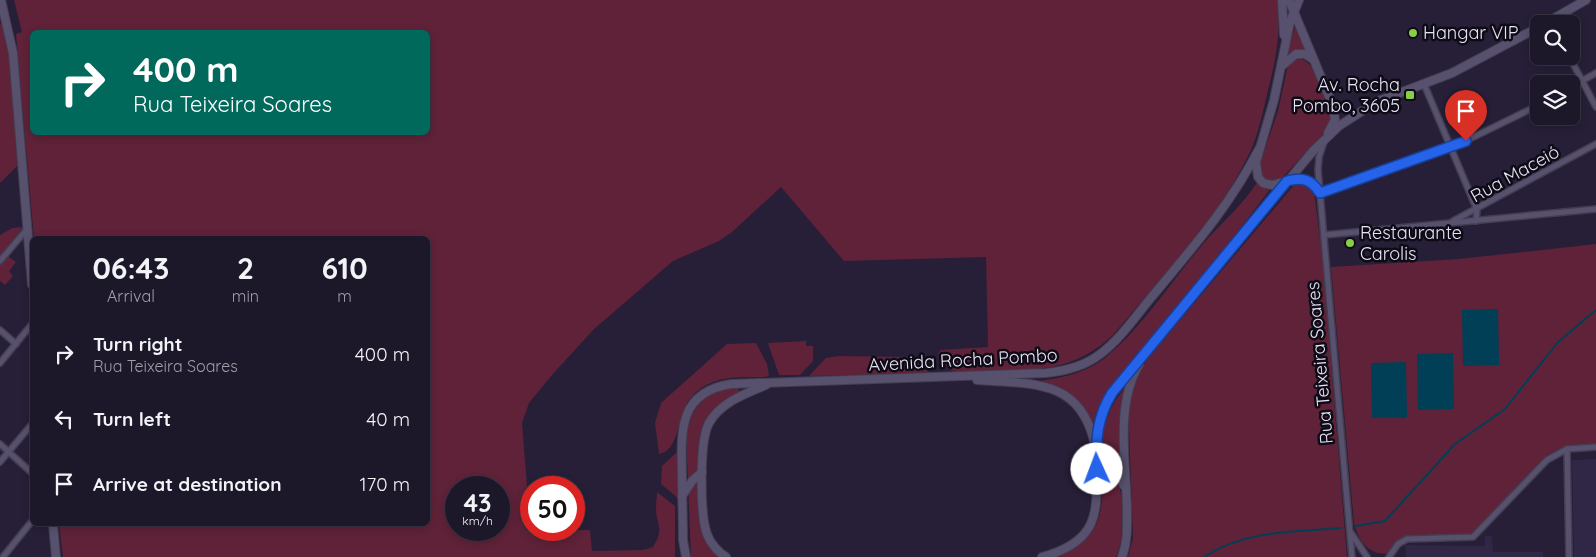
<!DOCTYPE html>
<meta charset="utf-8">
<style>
:root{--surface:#1c1729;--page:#292435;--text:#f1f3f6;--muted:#a09fa8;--line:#3a3646}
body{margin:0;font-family:Quicksand,sans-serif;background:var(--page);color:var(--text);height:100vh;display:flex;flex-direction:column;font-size:19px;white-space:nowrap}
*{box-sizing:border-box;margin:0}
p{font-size:16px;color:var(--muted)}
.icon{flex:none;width:28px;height:28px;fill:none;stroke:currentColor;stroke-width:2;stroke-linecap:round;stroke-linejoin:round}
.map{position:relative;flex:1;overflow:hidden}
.details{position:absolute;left:30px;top:236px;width:400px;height:290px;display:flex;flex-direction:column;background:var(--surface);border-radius:8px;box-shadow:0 2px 8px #0003,0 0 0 1px var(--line)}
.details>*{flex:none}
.banner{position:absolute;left:30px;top:30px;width:400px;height:105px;border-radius:8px;box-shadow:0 2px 8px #0003,0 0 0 1px var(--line);background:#00695c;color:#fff;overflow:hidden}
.fabs{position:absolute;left:1530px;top:15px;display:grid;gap:10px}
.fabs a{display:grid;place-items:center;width:50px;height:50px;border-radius:8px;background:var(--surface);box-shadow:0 2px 8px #0003,0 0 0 1px var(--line);font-size:25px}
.speed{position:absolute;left:445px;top:476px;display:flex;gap:10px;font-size:25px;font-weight:700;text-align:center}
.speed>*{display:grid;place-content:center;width:65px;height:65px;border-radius:50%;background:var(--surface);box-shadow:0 2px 8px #0003,0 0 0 1px var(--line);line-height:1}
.speed small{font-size:12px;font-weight:400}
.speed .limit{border:8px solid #d22;background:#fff;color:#111}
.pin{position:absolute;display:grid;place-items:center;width:42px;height:42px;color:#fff;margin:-51px -21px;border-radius:50% 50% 50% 0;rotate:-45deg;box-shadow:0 0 5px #0007}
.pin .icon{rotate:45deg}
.me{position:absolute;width:55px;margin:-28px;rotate:358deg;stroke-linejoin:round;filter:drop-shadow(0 0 4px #0008)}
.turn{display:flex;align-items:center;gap:18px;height:105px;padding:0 20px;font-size:22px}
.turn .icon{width:65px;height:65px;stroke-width:2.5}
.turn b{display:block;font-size:35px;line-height:42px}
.eta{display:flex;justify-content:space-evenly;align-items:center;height:85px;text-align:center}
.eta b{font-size:30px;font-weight:700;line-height:35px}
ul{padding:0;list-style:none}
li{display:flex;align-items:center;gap:15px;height:65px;padding:0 20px}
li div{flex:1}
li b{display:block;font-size:19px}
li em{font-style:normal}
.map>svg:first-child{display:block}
.built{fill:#2f2745}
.green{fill:#5f2238;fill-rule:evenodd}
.water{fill:#003f56}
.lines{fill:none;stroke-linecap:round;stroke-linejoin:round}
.stream{stroke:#003f56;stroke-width:2}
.street-casing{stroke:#433d52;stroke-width:8}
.secondary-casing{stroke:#433d52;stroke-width:10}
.street{stroke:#58516d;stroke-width:5}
.secondary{stroke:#58516d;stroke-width:8}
.route-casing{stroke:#184099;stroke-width:12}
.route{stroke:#2563eb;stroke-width:9}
.poi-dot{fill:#8ace47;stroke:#0e0b16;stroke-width:2}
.labels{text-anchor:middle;stroke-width:5;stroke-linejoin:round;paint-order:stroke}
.poi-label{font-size:18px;fill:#e7e4f5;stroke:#0e0b16;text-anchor:start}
.street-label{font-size:18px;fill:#e7e4f5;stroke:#0e0b16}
</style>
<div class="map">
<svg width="1596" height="557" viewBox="0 0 1596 557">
<rect width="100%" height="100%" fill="#261f37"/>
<g class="built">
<polygon points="1596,459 1596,557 1574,557 1572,460"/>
<polygon points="1485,536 1492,536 1493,552 1543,552 1543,557 1406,557 1405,545 1485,546"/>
</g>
<g class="green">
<path d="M14 0H1278C1281 31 1276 60 1268 90 1263 111 1259 133 1250 152 1218 220 1161 277 1113 335 1073 372 1037 370 986 371 975 371 960 374 951 370L939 359 938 353 941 350 988 347 986 257 844 261 781 187 732 232 719 241 673 261 594 329 552 375 529 403 522 423 528 498H531V530H590L592 551 643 550 653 547C665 528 656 526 656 508 656 503 657 497 657 492L675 506V557H63L59 524H428V239H34L16 34 22 32ZM32 32H428V132H32ZM456 488H499V530H456Z"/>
<polygon points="0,23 9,31 18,165 0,183"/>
<polygon points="1296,23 1307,49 1295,50 1287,54"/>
<path d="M1297 58C1316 58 1327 100 1333 115L1325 132 1281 179C1268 186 1258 177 1260 163L1278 111 1288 65Z"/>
<path d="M1258 181 1271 188 1204 276 1112 386 1097 411 1094 424C1078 401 1063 390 1038 381 1063 378 1085 373 1105 358 1141 329 1173 279 1203 244 1221 223 1243 205 1258 181Z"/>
<polygon points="1300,182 1308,184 1314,192 1322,254 1347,557 1128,557 1133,538 1128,402 1137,376 1148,358 1294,185"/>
<polygon points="23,227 0,256 0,235 12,228"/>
<path d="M1596 244V444L1565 446 1546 456 1472 534 1407 536 1398 541 1390 553C1370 557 1358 541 1354 523L1331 267 1459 259Z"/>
<polygon points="6,255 16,262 9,271 13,276 5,285 0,281 0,264"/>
<polygon points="806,341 806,346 813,346 813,361 800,375 779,375 768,343"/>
<path d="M756 343 767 364 769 376C763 378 756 377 749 377 726 377 705 380 690 399 677 414 680 451 659 454L655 423 661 403 727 344Z"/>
<polygon points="839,356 910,357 930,373 809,376 826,358"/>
<path d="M738 387 740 393 703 430 705 538 718 557H691L686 434C694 402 706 392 738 387Z"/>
<path d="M1125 388 1120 412 1122 473 1114 462 1103 460C1099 434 1107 408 1125 388Z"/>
<polygon points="678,451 679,499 661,484 662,466"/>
<path d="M1106 468C1128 476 1125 540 1116 557H1055C1101 541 1103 514 1103 471Z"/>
</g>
<g class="water">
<polygon points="1498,309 1499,365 1463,366 1462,310"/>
<polygon points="1453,353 1454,409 1418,410 1417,354"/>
<polygon points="1406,362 1407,418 1372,418 1371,363"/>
</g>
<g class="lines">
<g class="stream">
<polyline points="1356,526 1385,521 1455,444 1505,409 1558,342 1596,310"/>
<path d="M1204 557C1245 530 1293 532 1341 528"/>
</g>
<g class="street-casing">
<g id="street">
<polyline points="1569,56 1596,107"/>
<polyline points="1424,84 1477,210 1476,221"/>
<polyline points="1571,87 1596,73"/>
<polyline points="1324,142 1319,157 1318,170 1352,557"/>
<path d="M1289 181C1303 177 1312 180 1320 192"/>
<polyline points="1320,193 1451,148 1539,105"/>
<polyline points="1453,221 1596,144"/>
<polyline points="1324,235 1596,209"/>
<polyline points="0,261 27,229"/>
<polyline points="0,330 16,344"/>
<polyline points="0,363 32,324"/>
<polyline points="0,444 32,473"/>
<polyline points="1567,449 1569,557"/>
<polyline points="0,462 32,424"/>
<polyline points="1351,533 1367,557"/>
<polyline points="3,557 32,521"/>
<polyline points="1389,557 1398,544 1407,539 1473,537 1547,460 1567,449 1596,447"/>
</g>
</g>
<g class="secondary-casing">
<g id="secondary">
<polyline points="1,0 13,53 32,285"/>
<polyline points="1282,0 1284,35"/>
<polyline points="1289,0 1333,106 1335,120 1328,133"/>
<polyline points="1544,24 1586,0"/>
<polyline points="1283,65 1296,54 1305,54 1313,59"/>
<polyline points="1287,181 1272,185 1263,183 1258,177 1256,162 1274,100 1290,22 1299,0"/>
<path d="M977 380C1030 384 1079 378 1094 441"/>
<path d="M1097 463C1114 464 1117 471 1124 486"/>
<polyline points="682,496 692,481 702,472"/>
<polyline points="53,524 56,557"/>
<path d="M686 557 683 540C683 519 682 497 682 475 681 432 678 392 731 384L1046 373C1065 371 1083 367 1099 355 1121 339 1137 314 1155 293 1195 245 1230 205 1259 149"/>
<path d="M726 557C718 552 710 543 707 534 700 515 699 441 709 423 721 402 745 394 766 385"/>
<path d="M1042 557C1109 539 1095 501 1096 448 1096 428 1101 410 1111 393L1313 151 1339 126 1376 102 1452 73 1539 27"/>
<path d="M1122 557C1128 541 1127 525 1127 508 1126 464 1115 404 1139 365"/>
</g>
</g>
<use href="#street" class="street"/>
<use href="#secondary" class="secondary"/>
</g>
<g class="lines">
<g class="route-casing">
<path id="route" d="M1097 469C1095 442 1097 417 1112 393L1287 181C1302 177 1311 179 1320 193L1466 141"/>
</g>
<use href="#route" class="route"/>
</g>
<g class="poi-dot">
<circle cx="1413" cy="33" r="5"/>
<rect x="1405" y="90" width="10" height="10" rx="2.5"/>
<circle cx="1350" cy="243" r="5"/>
</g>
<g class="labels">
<g class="poi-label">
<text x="1423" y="39">Hangar VIP</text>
<text x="1400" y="91" text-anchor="end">Av. Rocha<tspan x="1400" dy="21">Pombo, 3605</tspan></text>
<text x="1360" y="239">Restaurante<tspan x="1360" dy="21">Carolis</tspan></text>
</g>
<g class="street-label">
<text transform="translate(1515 174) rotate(-29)" y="6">Rua Maceió</text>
<text transform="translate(963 360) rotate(-3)" y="6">Avenida Rocha Pombo</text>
<text transform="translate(1320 363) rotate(-95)" y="6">Rua Teixeira Soares</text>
</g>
</g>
</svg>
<div class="fabs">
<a><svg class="icon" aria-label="search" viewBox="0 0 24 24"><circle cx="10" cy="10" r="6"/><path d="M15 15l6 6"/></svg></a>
<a><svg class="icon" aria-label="layers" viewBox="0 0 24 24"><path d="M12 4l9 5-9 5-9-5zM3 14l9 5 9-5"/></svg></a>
</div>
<div class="speed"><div>43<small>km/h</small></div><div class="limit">50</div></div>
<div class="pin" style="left:1466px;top:141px;background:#d93025"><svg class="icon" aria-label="arrive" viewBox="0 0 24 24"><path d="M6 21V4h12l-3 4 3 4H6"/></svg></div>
<svg class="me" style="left:1097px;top:469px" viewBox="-20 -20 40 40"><circle r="19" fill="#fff"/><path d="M0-13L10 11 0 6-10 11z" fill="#2563eb"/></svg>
<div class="banner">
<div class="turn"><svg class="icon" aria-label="right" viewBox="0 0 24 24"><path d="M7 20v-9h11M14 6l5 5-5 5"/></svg><div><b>400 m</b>Rua Teixeira Soares</div></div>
</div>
<section class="details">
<div class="eta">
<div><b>06:43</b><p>Arrival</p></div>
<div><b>2</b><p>min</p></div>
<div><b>610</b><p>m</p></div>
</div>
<ul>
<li><svg class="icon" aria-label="right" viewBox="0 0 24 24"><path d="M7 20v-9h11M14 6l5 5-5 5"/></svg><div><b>Turn right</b><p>Rua Teixeira Soares</p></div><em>400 m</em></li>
<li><svg class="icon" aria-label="left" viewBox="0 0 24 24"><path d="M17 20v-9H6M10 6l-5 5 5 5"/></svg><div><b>Turn left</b></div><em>40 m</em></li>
<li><svg class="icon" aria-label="arrive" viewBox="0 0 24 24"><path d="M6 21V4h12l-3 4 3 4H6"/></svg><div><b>Arrive at destination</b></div><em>170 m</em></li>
</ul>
</section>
</div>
